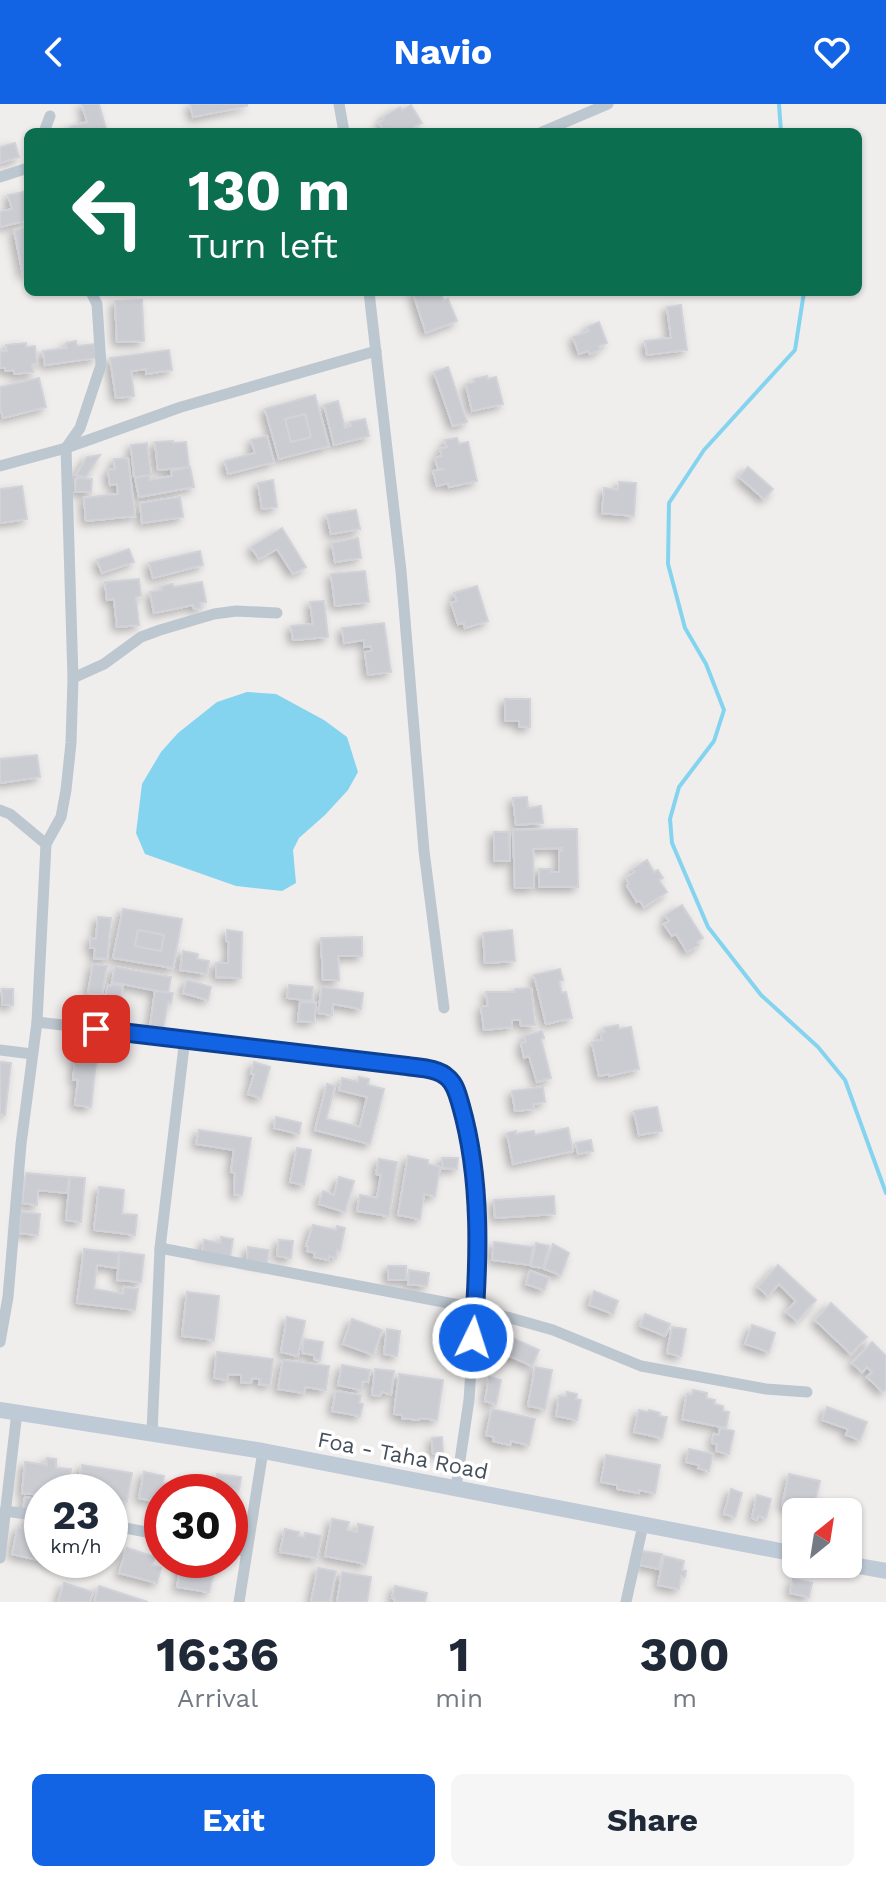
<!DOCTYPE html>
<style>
:root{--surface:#fff;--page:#f6f6f7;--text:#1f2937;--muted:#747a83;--accent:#1264e5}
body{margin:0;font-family:"Work Sans",sans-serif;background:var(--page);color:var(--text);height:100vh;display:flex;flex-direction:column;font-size:30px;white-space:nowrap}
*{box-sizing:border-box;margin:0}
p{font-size:26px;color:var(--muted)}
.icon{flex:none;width:44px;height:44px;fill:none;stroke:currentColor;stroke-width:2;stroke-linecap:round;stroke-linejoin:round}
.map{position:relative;height:1498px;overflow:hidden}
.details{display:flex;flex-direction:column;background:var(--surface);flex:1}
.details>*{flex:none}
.banner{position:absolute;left:24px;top:24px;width:838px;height:168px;border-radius:12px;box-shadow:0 2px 6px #0004;background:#0b6e4f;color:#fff;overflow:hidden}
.needle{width:52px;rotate:30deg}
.controls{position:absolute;left:782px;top:1394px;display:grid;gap:16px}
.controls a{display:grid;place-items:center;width:80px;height:80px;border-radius:12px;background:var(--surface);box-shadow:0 2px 6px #0004;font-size:40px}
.speed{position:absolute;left:24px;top:1370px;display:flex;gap:16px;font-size:40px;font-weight:700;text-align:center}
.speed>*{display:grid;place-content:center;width:104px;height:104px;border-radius:50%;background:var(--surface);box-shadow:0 2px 6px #0004;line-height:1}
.speed small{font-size:20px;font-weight:400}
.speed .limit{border:12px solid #d22;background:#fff;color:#111}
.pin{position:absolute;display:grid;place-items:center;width:68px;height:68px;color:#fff;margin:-34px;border-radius:16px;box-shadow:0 4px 12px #0006}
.me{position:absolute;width:88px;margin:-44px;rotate:4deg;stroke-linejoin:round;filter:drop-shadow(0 0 6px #0008)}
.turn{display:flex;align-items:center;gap:28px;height:168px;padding:0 32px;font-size:36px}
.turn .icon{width:104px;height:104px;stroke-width:2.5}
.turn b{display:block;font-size:56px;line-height:68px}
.eta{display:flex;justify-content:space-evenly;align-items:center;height:136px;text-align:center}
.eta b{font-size:48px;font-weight:700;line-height:56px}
.button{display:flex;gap:16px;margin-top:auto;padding:16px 32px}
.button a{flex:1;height:92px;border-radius:12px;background:var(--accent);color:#fff;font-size:32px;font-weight:700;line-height:92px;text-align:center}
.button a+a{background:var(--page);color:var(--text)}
header{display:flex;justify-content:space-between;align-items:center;height:104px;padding:0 32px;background:var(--accent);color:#fff;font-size:36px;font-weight:700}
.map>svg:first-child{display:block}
.water{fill:#85d4ef}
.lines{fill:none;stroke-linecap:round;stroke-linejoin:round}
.stream{stroke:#85d4ef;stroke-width:4}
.building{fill:#caccd2;stroke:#d1d3d9;stroke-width:2;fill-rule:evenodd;filter:url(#shadow)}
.street{stroke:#bdc7d0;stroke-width:11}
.secondary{stroke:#bfcad7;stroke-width:16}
.route-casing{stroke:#0c4195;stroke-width:20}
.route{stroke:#1264e5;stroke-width:14}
.labels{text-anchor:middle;stroke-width:7;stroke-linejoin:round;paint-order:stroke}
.street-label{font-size:22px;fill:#45505b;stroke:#fff}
</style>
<header><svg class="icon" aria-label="back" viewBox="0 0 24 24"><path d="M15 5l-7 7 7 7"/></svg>Navio<svg class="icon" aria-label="heart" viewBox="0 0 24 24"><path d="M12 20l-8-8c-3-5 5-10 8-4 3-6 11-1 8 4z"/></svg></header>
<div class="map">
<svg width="886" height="1498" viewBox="0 0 886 1498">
<defs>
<filter id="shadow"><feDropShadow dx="-4" dy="4" stdDeviation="4" flood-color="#0004"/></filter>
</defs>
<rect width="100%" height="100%" fill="#f0eded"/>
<polygon class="water" points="247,588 276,590 324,616 347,633 358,668 348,686 325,711 299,734 293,746 296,779 282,787 236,782 145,750 136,729 142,680 161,648 178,629 217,598"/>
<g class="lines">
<g class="stream">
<polyline points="779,0 781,28"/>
<polyline points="804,188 795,246 704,346 669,399 668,460 685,524 706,560 724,606 714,637 679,683 670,715 672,739 708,823 761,891 818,943 845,976 886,1089"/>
</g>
</g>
<g class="building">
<polygon points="82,0 99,0 107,28 72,28 70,23 87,18"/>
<polygon points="190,0 247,0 247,2 193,13"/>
<polygon points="411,1 422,19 413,23 415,27 385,28 379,19 384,16 383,13 400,3 402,6"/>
<polygon points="15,39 19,53 0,59 0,43"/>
<polygon points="24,88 28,104 28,116 0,123 0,108 12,105 8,91"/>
<polygon points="28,123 28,170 23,171 14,126"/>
<polygon points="416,188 440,188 444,197 448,195 457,217 426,229 413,189"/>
<polygon points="142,196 144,237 117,238 115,197"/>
<polygon points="681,201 687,246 647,251 645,237 671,234 667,203"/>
<polygon points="599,218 607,239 599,242 600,246 590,250 588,247 579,250 573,233 589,227 587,223"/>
<polygon points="76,237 77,242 94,240 96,254 45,261 43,247 67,244 66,239"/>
<polygon points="26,239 26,243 35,242 37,259 32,260 33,268 14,270 14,266 5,267 5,264 0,264 0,248 7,247 6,241"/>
<polygon points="169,246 172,266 146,270 146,265 131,267 134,292 116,294 110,254"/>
<polygon points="448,263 467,318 453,322 434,268"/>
<polygon points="487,272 487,275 496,273 503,300 472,307 466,280 475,278 474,275"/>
<polygon points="39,274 46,303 3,314 0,303 0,283"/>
<path d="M315 291 329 342 279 355 265 305ZM305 310 311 333 291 338 285 315Z"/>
<polygon points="338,297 345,324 351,322 350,318 365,315 369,332 334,341 324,301"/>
<polygon points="305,310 311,333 291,338 285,315"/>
<polygon points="267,332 274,358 228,370 225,357 255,349 251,336"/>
<polygon points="457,334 459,340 468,338 477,377 449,383 448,379 437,382 433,367 445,365 438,365 435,354 442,352 440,345 447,343 445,336"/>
<polygon points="173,337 173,339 186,338 189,363 158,366 155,338"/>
<polygon points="147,339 151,371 134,373 131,341"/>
<polygon points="100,351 86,373 76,371 87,353"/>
<polygon points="128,354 135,412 86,417 84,394 118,390 117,380 110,381 108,366 115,365 114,355"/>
<polygon points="190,363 194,383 139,393 135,374 149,371 150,376 172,372 171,367"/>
<polygon points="748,363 773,385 764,395 739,373"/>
<polygon points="76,374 92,375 91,388 75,388"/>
<polygon points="273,376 277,403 262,405 258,379"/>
<polygon points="619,378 636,379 634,412 602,409 604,384 618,386"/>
<polygon points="22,382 27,415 0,419 0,385"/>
<polygon points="180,393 183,413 142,419 140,399"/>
<polygon points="356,406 360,425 331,430 327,411"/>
<polygon points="282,424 306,463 293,470 277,445 259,455 251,443"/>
<polygon points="358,434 361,454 335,458 332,439"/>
<polygon points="129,445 134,458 102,469 97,456"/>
<polygon points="200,447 203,461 153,474 149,459"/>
<polygon points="365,467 369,498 335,502 331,470"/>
<polygon points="139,475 141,492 136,493 139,521 117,523 114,495 107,496 105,478"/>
<polygon points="202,478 206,498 200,499 201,504 194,505 193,501 154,509 150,488 162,486 162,482 173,480 174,483"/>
<polygon points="477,482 488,517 465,524 464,519 458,520 451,499 457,497 454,489"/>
<polygon points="324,497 328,533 293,536 291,522 313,520 310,498"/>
<polygon points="384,519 391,568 368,571 365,548 372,547 371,542 364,543 364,536 344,539 342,524"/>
<polygon points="505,595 530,595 530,623 519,623 519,617 505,617"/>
<polygon points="37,651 40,673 0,679 0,655"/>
<polygon points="527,693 528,704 541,702 543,719 516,721 513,694"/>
<polygon points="577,725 578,783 539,783 539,765 551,765 551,768 559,768 559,747 562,747 562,744 533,745 534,784 515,784 513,726"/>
<polygon points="494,728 509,728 510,757 494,757"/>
<polygon points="647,756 654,768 658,766 663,774 659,776 667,788 644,803 640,797 637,798 627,782 629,780 626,774 635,768 633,765"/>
<polygon points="682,801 703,834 697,838 699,841 687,848 676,830 672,832 664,820 669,817 665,811"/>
<path d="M123 805 182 815 173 864 113 854ZM138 826 164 831 161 847 135 842Z"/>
<polygon points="98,813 111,814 107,855 94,854 95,844 90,844 91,834 96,835"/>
<polygon points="138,826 164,831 161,847 135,842"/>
<polygon points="227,826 242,828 241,874 216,873 216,859 228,859 229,838 226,837"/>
<polygon points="512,826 515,857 485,859 483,829"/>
<polygon points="362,833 362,852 338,852 339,876 323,876 321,834"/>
<polygon points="183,847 198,850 197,855 209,857 207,870 180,866"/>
<polygon points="93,860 107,862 102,891 88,889"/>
<polygon points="115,863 171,873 168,889 112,878"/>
<polygon points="560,865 563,876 559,877 562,889 566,888 572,914 546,920 534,871"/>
<polygon points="187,876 211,883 208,896 183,889"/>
<polygon points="112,880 123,882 119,900 104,897 108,881 111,882"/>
<polygon points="289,881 313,883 312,897 287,894"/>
<polygon points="322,883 363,889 361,905 333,900 332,911 318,909"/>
<polygon points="531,884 535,921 521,922 520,916 512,916 512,923 484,926 481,903 488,902 486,888 515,888 515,885"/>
<rect x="2" y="885" width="11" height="16"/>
<polygon points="155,887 173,889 171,899 168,898 163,926 150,924"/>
<polygon points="300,898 316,899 314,918 298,917"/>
<polygon points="618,921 619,925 631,923 639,965 609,972 609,970 599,972 592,938 602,936 601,929 605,928 604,924"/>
<polygon points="542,927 544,934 541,935 551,974 537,978 529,952 524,954 521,939 526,938 524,932"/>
<polygon points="81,948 97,950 91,1003 75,1001 78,976 73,976 75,958 80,959"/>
<polygon points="0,958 11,959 5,1011 0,1010"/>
<polygon points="254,958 270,963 261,994 248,990 254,970 251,970"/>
<polygon points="359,973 369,975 368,981 384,985 370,1040 315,1026 327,980 335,982 326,1015 360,1023 367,993 339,986 342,974 358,978"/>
<polygon points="543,983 545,998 533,1000 534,1005 515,1007 512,987"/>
<polygon points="657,1003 662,1027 639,1031 634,1007"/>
<polygon points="276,1013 301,1019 299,1030 274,1024"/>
<polygon points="568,1024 573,1047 513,1060 507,1029 516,1027 516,1030 534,1027 535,1031"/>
<polygon points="199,1026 251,1034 242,1091 234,1090 235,1069 231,1068 234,1046 196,1040"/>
<polygon points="591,1036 593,1047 578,1050 576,1039"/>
<polygon points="297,1044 311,1046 304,1081 290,1078"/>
<polygon points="408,1052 428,1056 428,1060 440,1063 435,1092 424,1090 420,1115 398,1111"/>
<polygon points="442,1054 458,1054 457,1065 442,1064"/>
<polygon points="379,1055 397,1058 389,1112 357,1107 360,1091 377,1094 381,1071 376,1070"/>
<polygon points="26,1069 69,1073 67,1089 38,1086 37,1101 22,1099"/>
<polygon points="70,1073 85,1074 81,1118 66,1116"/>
<polygon points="339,1073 354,1077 345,1108 319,1100 323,1087 334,1091"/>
<polygon points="99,1083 124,1086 122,1110 137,1111 135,1131 94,1126"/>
<polygon points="554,1092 555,1110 495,1114 494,1096"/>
<polygon points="21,1108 40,1110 38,1131 19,1129"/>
<polygon points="313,1121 336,1126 337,1122 345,1124 340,1147 337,1146 336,1154 329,1152 329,1156 314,1153 315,1149 307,1147 308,1142 306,1142"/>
<polygon points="221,1133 233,1135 230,1154 202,1150 204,1136 220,1139"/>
<polygon points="279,1136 293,1137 291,1154 277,1152"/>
<polygon points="494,1138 533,1143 530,1161 492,1156"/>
<polygon points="536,1139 549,1142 543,1164 531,1162"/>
<polygon points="553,1140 569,1149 561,1171 544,1165"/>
<polygon points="248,1143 269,1146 267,1159 247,1156"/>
<polygon points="84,1145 119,1149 117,1164 97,1161 94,1185 123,1190 124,1183 138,1185 135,1206 77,1199"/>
<polygon points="120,1148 144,1151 141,1178 117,1176"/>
<polygon points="778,1161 816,1196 797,1217 786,1208 796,1197 779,1180 768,1192 758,1183"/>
<rect x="388" y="1162" width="18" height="14"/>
<polygon points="409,1166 429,1169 427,1182 408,1180"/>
<polygon points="530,1167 549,1174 544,1186 526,1180"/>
<polygon points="594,1187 618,1197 613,1210 589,1201"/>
<polygon points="187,1188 219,1192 214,1236 182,1232"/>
<polygon points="831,1199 867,1233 851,1250 815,1216"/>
<polygon points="645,1210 670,1220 665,1232 640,1222"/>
<polygon points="287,1213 305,1217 298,1252 281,1248"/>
<polygon points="352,1215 382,1226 373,1251 343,1240"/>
<polygon points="449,1219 465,1221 462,1237 447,1234"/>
<polygon points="752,1221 775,1229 769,1248 745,1240"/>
<polygon points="672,1223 686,1225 681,1252 667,1249"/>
<polygon points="387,1225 400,1227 397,1252 384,1250"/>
<polygon points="499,1228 539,1246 532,1262 503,1249 499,1258 488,1253"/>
<polygon points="304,1235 323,1238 320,1256 314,1255 314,1251 302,1249"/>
<polygon points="872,1238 886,1252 886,1285 883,1288 867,1273 872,1268 867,1263 862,1268 852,1259"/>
<polygon points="217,1248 273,1255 270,1281 259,1280 260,1275 252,1274 251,1279 241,1278 241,1271 228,1270 227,1276 214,1274"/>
<polygon points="283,1256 329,1262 326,1286 305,1283 304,1289 278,1285"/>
<polygon points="342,1261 370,1266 368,1278 363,1277 361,1286 338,1281"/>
<polygon points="535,1263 552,1266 545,1305 528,1302"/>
<polygon points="375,1265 394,1267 391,1290 381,1288 380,1292 372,1291"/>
<polygon points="399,1270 443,1276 437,1316 420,1314 419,1316 402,1314 402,1311 394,1310"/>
<polygon points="489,1273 501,1276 496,1300 485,1297"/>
<polygon points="693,1286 707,1289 706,1294 715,1296 714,1300 723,1302 723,1307 729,1308 726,1324 682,1315 687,1290 692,1291"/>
<polygon points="336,1287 361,1291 359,1299 363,1300 360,1312 332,1307"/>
<polygon points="567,1288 577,1290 576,1295 581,1296 577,1316 556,1312 559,1292 566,1293"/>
<polygon points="827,1303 867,1318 860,1336 846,1331 848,1325 822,1316"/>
<polygon points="492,1305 535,1315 529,1341 511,1337 510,1341 493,1337 494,1333 486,1331"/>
<polygon points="639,1306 648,1308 649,1306 660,1309 659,1312 667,1313 662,1334 634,1328"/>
<polygon points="720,1324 734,1327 729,1350 716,1347 717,1340 712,1339 714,1330 719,1331"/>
<polygon points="442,1333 443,1349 433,1350 432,1334"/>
<polygon points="689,1345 713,1350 709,1367 698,1364 699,1361 686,1358"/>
<polygon points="606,1351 660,1361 655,1389 639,1386 639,1389 617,1385 617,1381 601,1378"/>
<polygon points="47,1354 56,1355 56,1364 71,1365 69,1388 42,1388 42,1391 22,1389 25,1358 47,1361"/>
<polygon points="82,1361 132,1369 127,1398 110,1395 110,1388 77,1388"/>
<polygon points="144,1368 164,1372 163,1379 179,1382 177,1388 162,1388 162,1399 139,1394"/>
<polygon points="217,1370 241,1373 239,1386 215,1383"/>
<polygon points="789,1370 820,1377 813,1405 797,1401 796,1405 782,1402"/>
<polygon points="731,1385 742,1389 735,1413 724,1410"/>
<polygon points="230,1390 233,1391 232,1394 238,1395 234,1422 230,1421"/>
<polygon points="757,1391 771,1395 766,1414 758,1412 757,1416 752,1414"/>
<polygon points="25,1393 42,1396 39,1409 23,1406"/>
<polygon points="332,1415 349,1418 347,1426 357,1428 358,1420 373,1423 366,1460 325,1452"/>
<polygon points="26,1416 37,1419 36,1425 42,1426 42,1456 57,1456 56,1460 12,1450 18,1423 24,1425"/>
<polygon points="285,1425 299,1428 298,1432 304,1433 305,1429 321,1432 317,1454 280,1448"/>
<polygon points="127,1444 155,1453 152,1461 161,1464 157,1479 119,1469"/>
<polygon points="642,1447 662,1450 659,1465 640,1461"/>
<polygon points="664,1452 684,1457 682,1466 686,1467 685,1473 681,1472 679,1485 658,1481"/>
<polygon points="182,1456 211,1456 210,1464 215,1464 209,1488 177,1483"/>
<polygon points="318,1464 336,1467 330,1498 311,1498"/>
<polygon points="342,1468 371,1473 367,1498 337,1498"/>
<polygon points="793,1475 812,1479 809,1493 790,1489"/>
<polygon points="64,1479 93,1488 90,1498 58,1498"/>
<polygon points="99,1482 148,1498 94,1498"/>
<polygon points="395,1482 427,1489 425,1498 394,1498 395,1495 392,1494"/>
</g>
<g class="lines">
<g class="street">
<polyline points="339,0 344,28"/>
<polyline points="44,28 50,12"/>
<polyline points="542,28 608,0"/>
<polyline points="0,73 28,64"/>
<polyline points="369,188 401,467 424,747 444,904"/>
<polyline points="0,362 66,344 181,303 376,247"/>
<polyline points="73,574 104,560 141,533 160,526 214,510 236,507 277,509"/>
<polyline points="0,706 10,710 46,740"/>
<polyline points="37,918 407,962 437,967 448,973 456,985 468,1026 474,1075 478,1118 475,1204 469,1296 456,1383"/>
<polyline points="0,946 32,950"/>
<polyline points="160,1144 475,1204 553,1226 641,1262 766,1285 807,1288"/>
<polyline points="0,1238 8,1193 21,1040 37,918 46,740 61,713 66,686 71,639 73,574 66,344 80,324 101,261 97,200 91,188"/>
<polyline points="152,1329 160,1144 185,934"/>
<polyline points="5,1407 42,1412"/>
<polyline points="110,1421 162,1431"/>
<polyline points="230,1444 246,1447"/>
<polyline points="0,1454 17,1308"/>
<polyline points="239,1498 263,1347"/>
<polyline points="626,1498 643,1421"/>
</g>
<g class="secondary">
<polyline points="0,1306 263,1347 796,1450"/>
<polyline points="847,1460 886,1467"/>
</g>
</g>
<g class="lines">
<g class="route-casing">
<path id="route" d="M96 925 407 962C420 964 438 964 448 974 456 981 458 992 461 1002 482 1076 479 1157 473 1234"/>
</g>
<use href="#route" class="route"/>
</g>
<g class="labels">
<g class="street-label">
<text transform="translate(403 1351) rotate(11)" y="8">Foa - Taha Road</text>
</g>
</g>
</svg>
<div class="controls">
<a><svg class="needle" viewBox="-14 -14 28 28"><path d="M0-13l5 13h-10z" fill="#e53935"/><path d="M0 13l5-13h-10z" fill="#747a83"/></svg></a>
</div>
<div class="speed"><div>23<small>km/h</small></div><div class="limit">30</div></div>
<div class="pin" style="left:96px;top:925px;background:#d93025"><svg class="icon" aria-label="arrive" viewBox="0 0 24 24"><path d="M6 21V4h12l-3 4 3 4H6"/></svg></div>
<svg class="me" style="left:473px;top:1234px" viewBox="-20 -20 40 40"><circle r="17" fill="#1264e5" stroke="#fff" stroke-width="3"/><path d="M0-11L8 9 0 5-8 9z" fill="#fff"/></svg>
<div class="banner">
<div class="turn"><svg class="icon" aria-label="left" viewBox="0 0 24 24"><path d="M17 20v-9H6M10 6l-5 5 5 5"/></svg><div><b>130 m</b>Turn left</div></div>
</div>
</div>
<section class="details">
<div class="eta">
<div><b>16:36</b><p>Arrival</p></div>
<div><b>1</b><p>min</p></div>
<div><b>300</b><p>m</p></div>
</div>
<div class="button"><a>Exit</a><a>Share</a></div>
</section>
